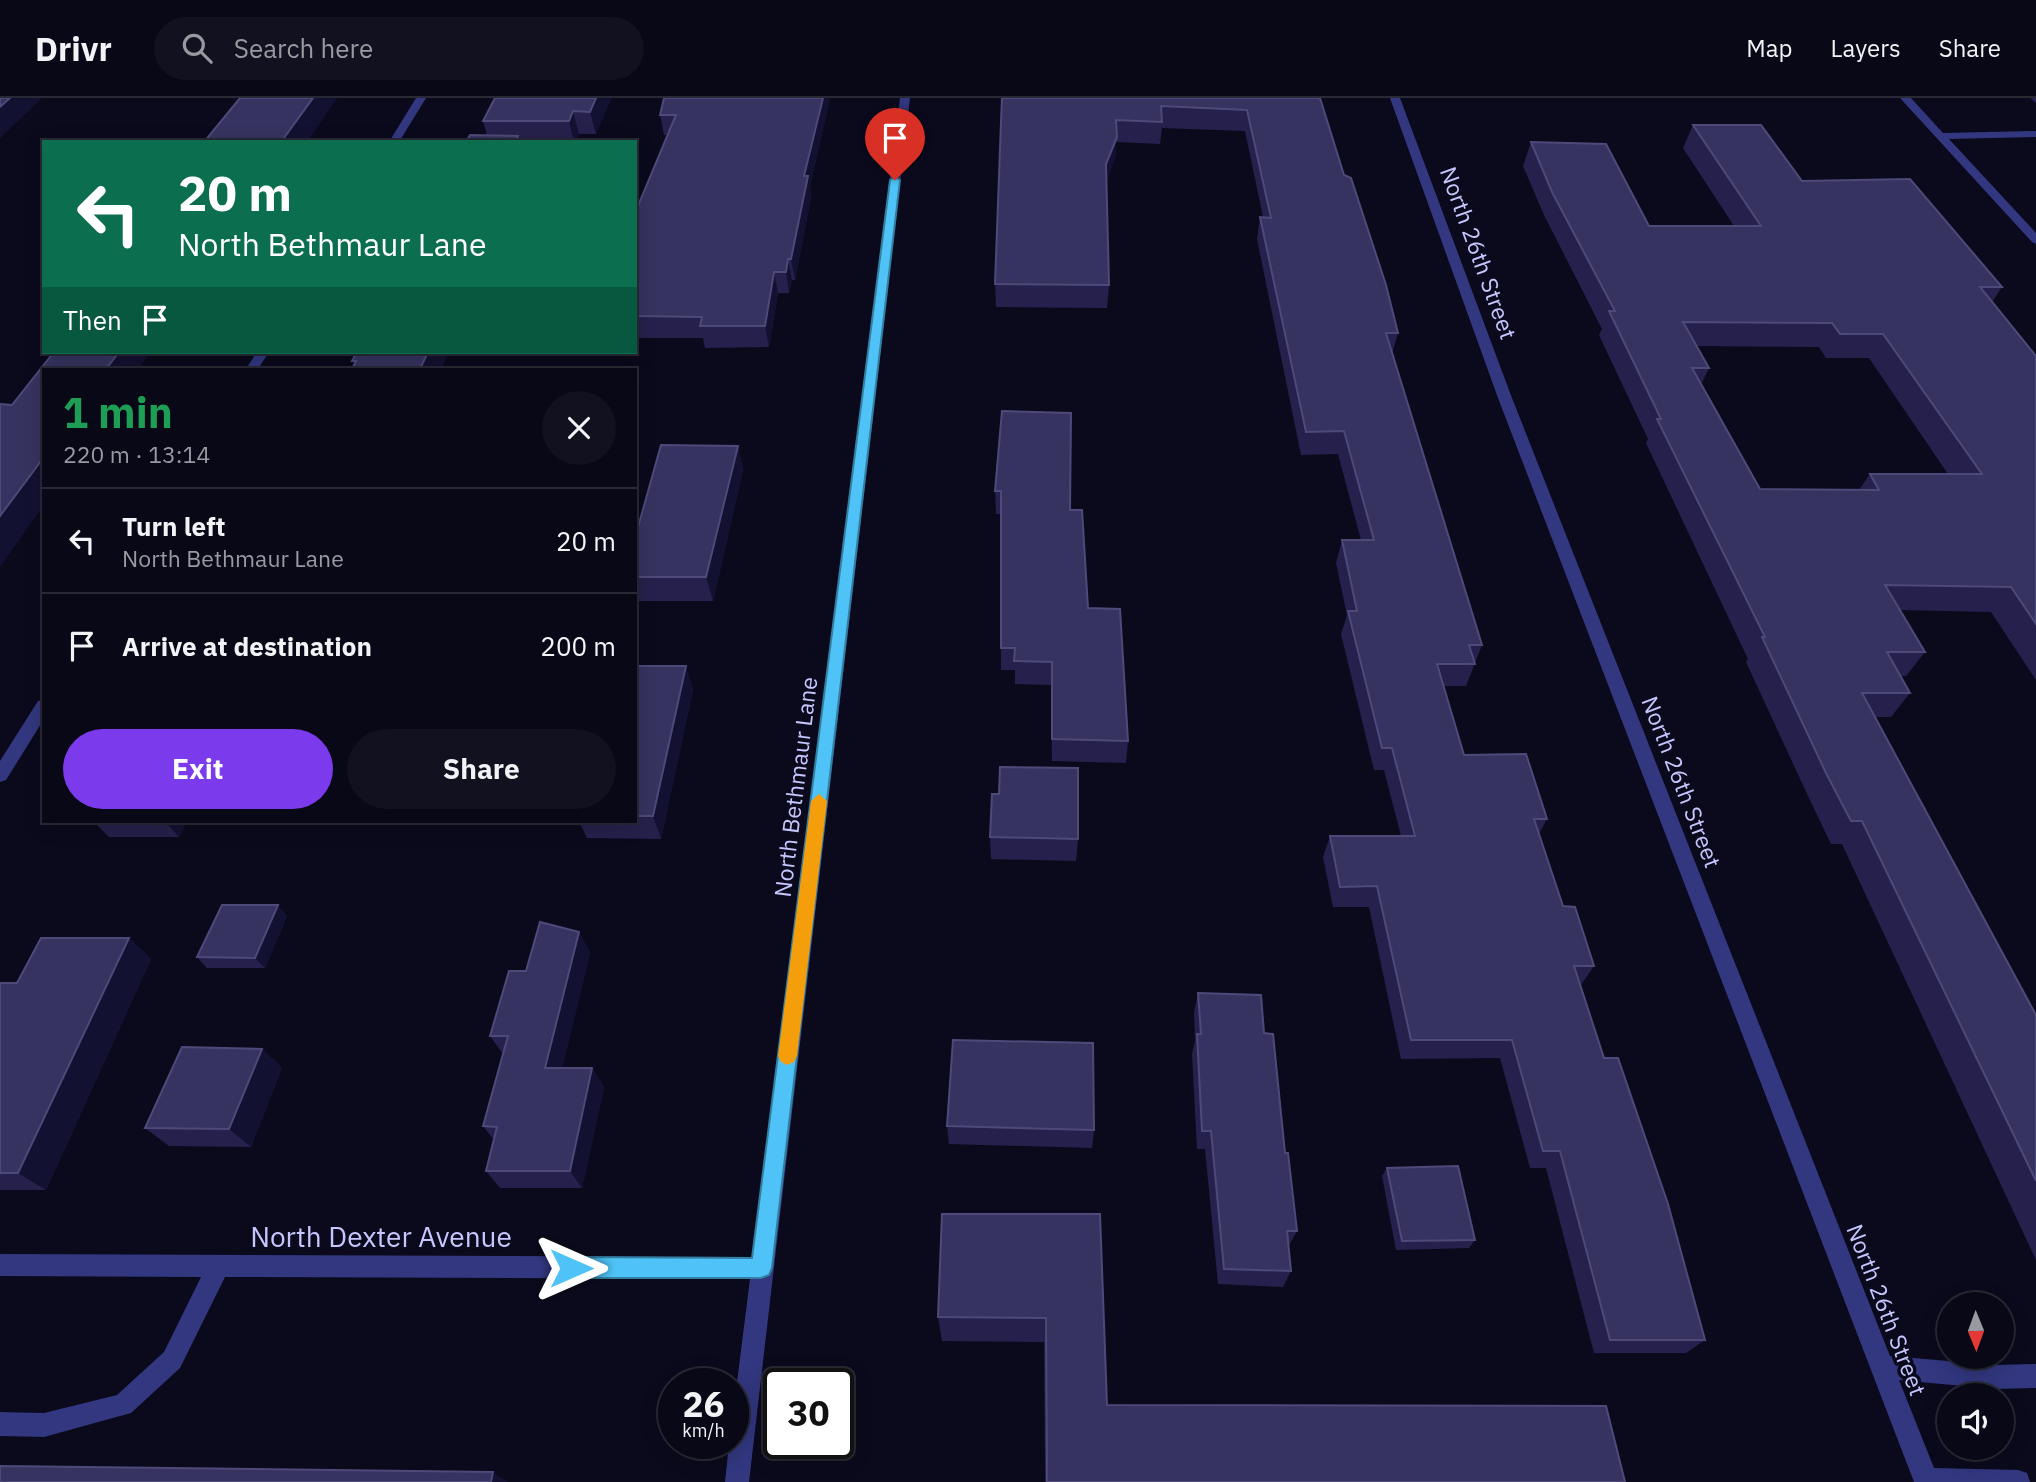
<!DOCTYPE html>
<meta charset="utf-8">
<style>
:root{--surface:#080816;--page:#11111f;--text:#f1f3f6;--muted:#989aa1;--line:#292935;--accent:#7c3aed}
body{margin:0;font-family:"IBM Plex Sans",sans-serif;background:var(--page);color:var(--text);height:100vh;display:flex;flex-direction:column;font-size:26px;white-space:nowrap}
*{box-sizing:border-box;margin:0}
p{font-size:23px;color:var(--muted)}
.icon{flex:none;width:38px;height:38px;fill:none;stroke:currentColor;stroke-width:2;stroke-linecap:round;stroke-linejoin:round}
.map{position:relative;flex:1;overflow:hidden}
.panel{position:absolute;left:42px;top:270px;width:595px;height:455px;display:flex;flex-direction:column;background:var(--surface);border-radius:0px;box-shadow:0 4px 18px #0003,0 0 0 2px var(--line)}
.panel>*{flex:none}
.banner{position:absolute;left:42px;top:42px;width:595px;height:214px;border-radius:0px;box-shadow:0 4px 18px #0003,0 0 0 2px var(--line);background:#0b6e4f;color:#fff;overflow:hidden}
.needle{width:46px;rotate:179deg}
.tools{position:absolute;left:1937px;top:1194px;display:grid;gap:14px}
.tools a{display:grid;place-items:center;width:77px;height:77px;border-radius:50%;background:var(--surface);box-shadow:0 4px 18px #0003,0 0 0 2px var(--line);font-size:35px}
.speed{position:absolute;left:658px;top:1270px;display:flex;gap:14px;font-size:35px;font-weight:700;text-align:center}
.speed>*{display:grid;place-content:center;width:91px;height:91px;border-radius:50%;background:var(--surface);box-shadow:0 4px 18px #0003,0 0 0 2px var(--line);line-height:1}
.speed small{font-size:18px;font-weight:400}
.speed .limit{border:4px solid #111;border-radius:10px;background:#fff;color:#111}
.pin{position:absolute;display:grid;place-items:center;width:60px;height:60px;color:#fff;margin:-72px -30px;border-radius:50% 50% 50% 0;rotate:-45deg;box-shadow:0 0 7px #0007}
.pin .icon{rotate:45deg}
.me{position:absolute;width:77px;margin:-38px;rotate:90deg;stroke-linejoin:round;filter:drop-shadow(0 0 5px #0008)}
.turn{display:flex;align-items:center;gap:24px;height:147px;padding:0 21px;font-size:32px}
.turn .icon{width:91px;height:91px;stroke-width:2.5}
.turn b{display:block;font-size:49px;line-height:60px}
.then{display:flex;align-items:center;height:66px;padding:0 21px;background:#0003;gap:14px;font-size:26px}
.round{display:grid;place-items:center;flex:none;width:74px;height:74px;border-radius:37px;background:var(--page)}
.overview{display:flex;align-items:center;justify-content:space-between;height:119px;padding:0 21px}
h1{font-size:42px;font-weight:800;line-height:52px;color:#1e9e55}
.primary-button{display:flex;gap:14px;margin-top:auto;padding:14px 21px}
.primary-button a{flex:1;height:80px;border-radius:42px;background:var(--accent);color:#fff;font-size:28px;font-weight:800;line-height:80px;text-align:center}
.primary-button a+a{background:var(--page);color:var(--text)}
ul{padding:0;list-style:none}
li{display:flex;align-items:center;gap:21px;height:105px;padding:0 21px;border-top:2px solid var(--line)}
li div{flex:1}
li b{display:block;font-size:26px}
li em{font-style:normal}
header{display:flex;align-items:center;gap:42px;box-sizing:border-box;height:98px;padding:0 35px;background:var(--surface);border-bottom:2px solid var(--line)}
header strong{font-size:33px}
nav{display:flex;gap:38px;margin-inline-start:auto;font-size:24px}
.search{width:490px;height:63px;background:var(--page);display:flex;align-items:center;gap:18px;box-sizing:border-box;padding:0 24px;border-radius:38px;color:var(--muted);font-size:26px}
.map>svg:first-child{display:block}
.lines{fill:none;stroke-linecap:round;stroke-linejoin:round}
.minor{fill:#32377f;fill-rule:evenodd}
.wall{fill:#25214c;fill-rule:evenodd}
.shaded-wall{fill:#131131}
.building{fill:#363360;stroke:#4d4a79;stroke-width:2;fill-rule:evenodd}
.route{fill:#4fc3f7;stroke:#337fa1;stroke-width:2}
.slow{fill:#f59e0b}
.labels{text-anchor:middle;stroke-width:7;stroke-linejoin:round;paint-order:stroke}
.street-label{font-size:23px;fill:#c6c6ff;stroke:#0b0a1d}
.near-street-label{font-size:28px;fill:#c6c6ff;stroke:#0b0a1d}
</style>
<header>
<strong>Drivr</strong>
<div class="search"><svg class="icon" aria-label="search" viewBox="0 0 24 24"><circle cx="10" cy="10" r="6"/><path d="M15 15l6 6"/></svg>Search here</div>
<nav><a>Map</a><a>Layers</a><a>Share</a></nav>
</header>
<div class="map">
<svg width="2036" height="1384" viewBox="0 0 2036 1384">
<rect width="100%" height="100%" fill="#0b0a1d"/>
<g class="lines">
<g class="minor">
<polygon points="416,0 426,0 399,44 389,44"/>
<polygon points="900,0 910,0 749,1384 725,1384 729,1346 733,1346 733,1316 750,1181 225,1179 180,1270 131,1315 44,1339 0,1338 0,1314 44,1315 117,1297 164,1254 201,1179 0,1178 0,1156 753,1159"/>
<polygon points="1390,0 1400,0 1512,300 1890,1258 1995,1267 2036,1266 2036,1290 1995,1291 1899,1282 1934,1370 2018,1372 2027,1375 2030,1384 1914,1384 1498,300"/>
<polygon points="1900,0 1911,0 1943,35 2036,33 2036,39 1949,41 2036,135 2036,146 2032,144"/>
<polygon points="257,254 269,254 258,271 246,271"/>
<polygon points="44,601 44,621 6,682 0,684 0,663 38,603"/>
</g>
</g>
<g class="wall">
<polygon points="495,0 611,0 596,36 579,36 576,44 466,44 487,37 483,23"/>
<polygon points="664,0 830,0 810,88 811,99 795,182 792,182 789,195 778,195 769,249 705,250 703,240 635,240 635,108 638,108 668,37 664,37 660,17"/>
<polygon points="1002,0 1320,0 1344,77 1398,235 1392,256 1482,547 1466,588 1443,588 1464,657 1547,721 1539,736 1563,808 1594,868 1581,887 1604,960 1705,1242 1686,1255 1594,1255 1546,1070 1530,1070 1500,960 1401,961 1369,809 1333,809 1323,759 1330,738 1401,738 1384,672 1374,672 1341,536 1347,517 1336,465 1342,442 1361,442 1338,356 1301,357 1257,141 1260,119 1263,119 1245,33 1162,30 1160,46 1116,44 1115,61 1106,83 1109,187 1107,210 996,209 995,186"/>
<polygon points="2030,0 2036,0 2036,5"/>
<path d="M1693 27 1802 83 2002 189 1992 204 2036 258V582L1991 514 1900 512 1925 554 1906 578H1900L1910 595 1891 619H1875L2036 917V1162L1842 746H1831L1808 698 1746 564 1748 561 1646 345 1648 341 1599 237 1602 231 1544 117 1523 68 1531 44 1649 128H1734L1683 50ZM1696 248 1819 249 1826 260H1869L1948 376H1870L1859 392 1760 391 1701 287 1709 270Z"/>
<polygon points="1002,313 1070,412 1088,510 1128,643 1126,665 1052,663 1051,587 1015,586 1015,572 1001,572 1001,416 996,416 995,393"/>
<polygon points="738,348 743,372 713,503 635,503 635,440"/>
<polygon points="635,568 693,591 661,741 587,740 579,723 635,723"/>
<polygon points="93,723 187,723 179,739 109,739"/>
<polygon points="990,739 1078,741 1076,763 991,761"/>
<polygon points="287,818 265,870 207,870 197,859"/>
<polygon points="579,834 590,855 562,970 592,970 604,989 582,1090 500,1090 486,1073 494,1042 483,1028 503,956 490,938 526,873"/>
<polygon points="129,840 151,861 46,1092 0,1092 0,885 17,885"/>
<polygon points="1198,895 1264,935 1297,1133 1288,1149 1291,1173 1283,1189 1218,1186 1205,1051 1197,1051 1192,956 1195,942 1194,915"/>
<polygon points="262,951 282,970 251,1049 169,1048 145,1030"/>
<polygon points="947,1028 1094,1032 1092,1050 949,1046"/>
<polygon points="1387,1070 1475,1142 1469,1150 1396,1152 1382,1078"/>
<polygon points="1100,1116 1107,1307 1625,1384 1045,1384 1044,1244 942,1243 938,1219"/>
</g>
<g class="shaded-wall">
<polygon points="10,0 42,0 0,40 0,9"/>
<polygon points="313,0 337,0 307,44 281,44"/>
<polygon points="596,0 611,0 596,36 590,14"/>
<polygon points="823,0 830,0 810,88 811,99 795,182 791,161 804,78"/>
<polygon points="573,13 579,36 576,44 574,44 569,23"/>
<polygon points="1117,39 1115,61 1105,87 1106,66"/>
<polygon points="788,161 792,182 789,195 786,174"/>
<polygon points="774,174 778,195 769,249 765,228"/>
<polygon points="119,254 151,254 138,271 106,271"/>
<polygon points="428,254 449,254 441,271 420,271"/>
<polygon points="738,348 743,372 713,503 706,479"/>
<polygon points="44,359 44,407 0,469 0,418"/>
<polygon points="686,568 693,591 661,741 653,718"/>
<polygon points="165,723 187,723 179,739"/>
<polygon points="278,807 287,818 265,870 255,860"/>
<polygon points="579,834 590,855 558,989 545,970"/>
<polygon points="129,840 151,861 46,1092 18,1075"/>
<polygon points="262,951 282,970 251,1049 229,1031"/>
<polygon points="592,970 604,989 582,1090 570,1073"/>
<polygon points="493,1374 508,1384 491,1384"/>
</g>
<g class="building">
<polygon points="0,0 10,0 0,9"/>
<polygon points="240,0 313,0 281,44 204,44"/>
<polygon points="495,0 596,0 590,14 573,13 569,23 483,23"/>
<polygon points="664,0 823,0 804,78 808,78 791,161 788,161 786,174 774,174 765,228 700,228 702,219 635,218 635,108 638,108 676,17 660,17"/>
<polygon points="1002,0 1320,0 1344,77 1351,80 1386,187 1398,235 1386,235 1482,547 1469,547 1475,566 1437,566 1464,657 1526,656 1547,721 1534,721 1563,808 1575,809 1594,868 1574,868 1604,960 1618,960 1668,1106 1705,1242 1610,1242 1560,1053 1543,1053 1512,942 1411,942 1377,788 1340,789 1330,738 1415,738 1392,650 1382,650 1348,513 1357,513 1342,442 1374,442 1344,333 1306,334 1260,119 1271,120 1247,12 1161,8 1162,24 1116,22 1117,39 1106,66 1109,187 995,186 1001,24"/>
<path d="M1693 27H1761L1802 83 1910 81 2002 189H1980L2036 258V526L2011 489 1885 487 1925 554H1887L1910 595H1862L2036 917V1083L1862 723H1851L1826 675 1762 539H1765L1657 321H1661L1609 213H1615L1552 94 1531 44 1606 46 1649 128H1761ZM1683 224 1832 225 1840 236H1883L1982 376H1870L1879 392 1760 391 1692 270H1709Z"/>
<polygon points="470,37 518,38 515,44 466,44"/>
<polygon points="54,254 119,254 106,271 44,271 44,359 0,418 0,306 12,307"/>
<polygon points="357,254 428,254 420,271 352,271 356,263 352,263"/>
<polygon points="1002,313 1071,315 1070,412 1082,412 1088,510 1120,511 1128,643 1052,641 1052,564 1014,563 1015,550 1001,550 1001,393 995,393"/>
<polygon points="661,347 738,348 706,479 635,479 635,440"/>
<polygon points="635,568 686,568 653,718 635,718"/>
<polygon points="1000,669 1078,670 1078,741 990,739 992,696 999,696"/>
<polygon points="222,807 278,807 255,860 197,859"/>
<polygon points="540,824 579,834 545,970 592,970 570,1073 486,1073 497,1029 483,1028 508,938 490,938 509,873 526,873"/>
<polygon points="41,840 129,840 18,1075 0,1075 0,885 17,885"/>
<polygon points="1198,895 1261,897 1264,935 1273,936 1285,1055 1288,1055 1297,1133 1287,1133 1291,1173 1224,1171 1211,1033 1202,1033 1197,936 1201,936"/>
<polygon points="953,942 1093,945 1094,1032 947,1028"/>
<polygon points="182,949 262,951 229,1031 145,1030"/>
<polygon points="1458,1068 1475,1142 1402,1143 1387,1070"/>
<polygon points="942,1116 1100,1116 1107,1307 1606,1308 1625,1384 1047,1384 1046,1220 938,1219"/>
<polygon points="0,1368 493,1374 491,1384 0,1384"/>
</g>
<polygon class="route" points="895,79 900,82 772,1170 769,1177 761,1180 571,1180 564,1177 561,1170 564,1162 571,1159 752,1160 890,82"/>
<polygon class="slow" points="819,696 827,703 797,958 794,964 787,967 781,964 778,958 811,703"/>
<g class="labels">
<g class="street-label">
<text transform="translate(1478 155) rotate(70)" y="8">North 26th Street</text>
<text transform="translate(1681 684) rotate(69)" y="8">North 26th Street</text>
<text transform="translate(796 689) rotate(-83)" y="8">North Bethmaur Lane</text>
<text transform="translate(1886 1212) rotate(69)" y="8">North 26th Street</text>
</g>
<g class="near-street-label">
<text x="381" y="1149">North Dexter Avenue</text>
</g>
</g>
</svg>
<div class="tools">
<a><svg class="needle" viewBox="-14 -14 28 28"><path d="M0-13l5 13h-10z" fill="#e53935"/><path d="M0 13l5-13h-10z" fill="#989aa1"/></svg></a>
<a><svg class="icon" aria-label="sound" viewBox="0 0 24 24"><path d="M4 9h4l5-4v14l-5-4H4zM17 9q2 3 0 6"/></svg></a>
</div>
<div class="speed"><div>26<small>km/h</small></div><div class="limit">30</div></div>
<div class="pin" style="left:895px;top:82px;background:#d93025"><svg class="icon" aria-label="arrive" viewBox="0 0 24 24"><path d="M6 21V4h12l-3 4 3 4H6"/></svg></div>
<svg class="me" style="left:571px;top:1170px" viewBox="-20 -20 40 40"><path d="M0-17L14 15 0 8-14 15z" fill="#4fc3f7" stroke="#fff" stroke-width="4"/></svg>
<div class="banner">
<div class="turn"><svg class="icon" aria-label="left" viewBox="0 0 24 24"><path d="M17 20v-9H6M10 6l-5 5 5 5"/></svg><div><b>20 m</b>North Bethmaur Lane</div></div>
<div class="then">Then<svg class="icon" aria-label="arrive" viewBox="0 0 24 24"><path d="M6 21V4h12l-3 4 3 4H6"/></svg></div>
</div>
<section class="panel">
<div class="overview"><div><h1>1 min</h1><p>220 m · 13:14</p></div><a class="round"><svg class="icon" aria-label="close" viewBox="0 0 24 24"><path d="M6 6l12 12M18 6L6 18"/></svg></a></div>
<ul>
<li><svg class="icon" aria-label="left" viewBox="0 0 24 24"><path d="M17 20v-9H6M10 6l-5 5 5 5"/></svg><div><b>Turn left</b><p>North Bethmaur Lane</p></div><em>20 m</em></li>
<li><svg class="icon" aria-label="arrive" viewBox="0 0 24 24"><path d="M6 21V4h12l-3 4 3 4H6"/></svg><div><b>Arrive at destination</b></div><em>200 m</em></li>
</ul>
<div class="primary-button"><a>Exit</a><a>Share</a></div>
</section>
</div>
